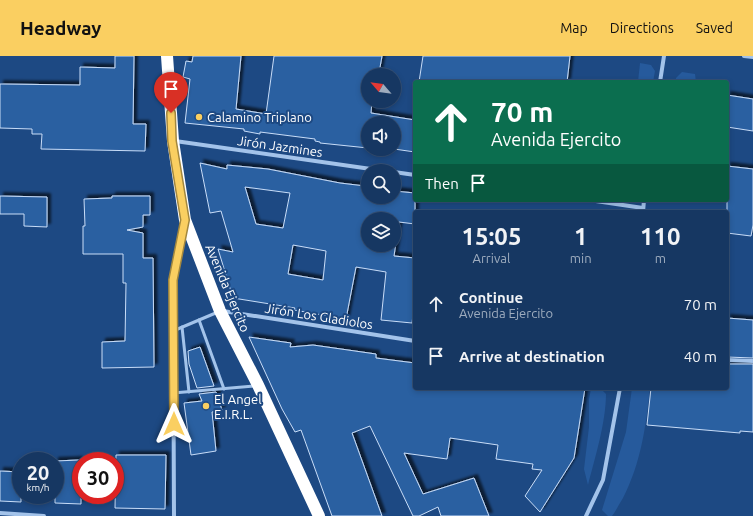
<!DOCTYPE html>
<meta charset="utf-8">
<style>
:root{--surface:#163762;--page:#23426b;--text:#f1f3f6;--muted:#9eacbe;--line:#355177;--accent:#facf61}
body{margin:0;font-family:Ubuntu,sans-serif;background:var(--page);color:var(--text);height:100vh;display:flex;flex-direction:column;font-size:15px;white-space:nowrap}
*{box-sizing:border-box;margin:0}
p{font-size:13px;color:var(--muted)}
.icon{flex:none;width:22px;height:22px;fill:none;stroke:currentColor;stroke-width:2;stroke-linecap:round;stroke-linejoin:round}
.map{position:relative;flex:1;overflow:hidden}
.side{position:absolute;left:413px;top:154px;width:316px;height:180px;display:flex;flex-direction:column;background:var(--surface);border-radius:4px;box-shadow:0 2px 6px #0003,0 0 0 1px var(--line)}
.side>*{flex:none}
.banner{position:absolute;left:413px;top:24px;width:316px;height:122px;border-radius:4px;box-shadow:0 2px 6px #0003,0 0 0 1px var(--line);background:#0b6e4f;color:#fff;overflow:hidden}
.needle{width:26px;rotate:298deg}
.fabs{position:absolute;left:361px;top:12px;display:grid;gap:8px}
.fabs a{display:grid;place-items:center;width:40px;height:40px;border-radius:50%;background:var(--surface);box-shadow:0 2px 6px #0003,0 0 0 1px var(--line);font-size:20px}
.speed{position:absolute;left:12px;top:396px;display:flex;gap:8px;font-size:20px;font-weight:700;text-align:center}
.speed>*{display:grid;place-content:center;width:52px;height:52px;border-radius:50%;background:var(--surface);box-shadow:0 2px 6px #0003,0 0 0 1px var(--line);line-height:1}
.speed small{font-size:10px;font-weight:400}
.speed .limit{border:6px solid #d22;background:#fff;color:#111}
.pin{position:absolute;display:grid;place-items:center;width:34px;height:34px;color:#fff;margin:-41px -17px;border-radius:50% 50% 50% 0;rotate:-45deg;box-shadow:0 0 4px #0007}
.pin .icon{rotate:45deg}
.me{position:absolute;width:44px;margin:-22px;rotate:0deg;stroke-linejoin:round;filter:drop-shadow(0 0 3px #0008)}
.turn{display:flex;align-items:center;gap:14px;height:84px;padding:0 12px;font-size:18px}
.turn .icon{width:52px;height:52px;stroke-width:2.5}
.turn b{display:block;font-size:28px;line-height:34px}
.then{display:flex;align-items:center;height:38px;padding:0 12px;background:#0003;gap:8px;font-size:15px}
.eta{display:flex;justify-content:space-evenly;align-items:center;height:68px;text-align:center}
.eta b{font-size:24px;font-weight:700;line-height:28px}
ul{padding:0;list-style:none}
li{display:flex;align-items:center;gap:12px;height:52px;padding:0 12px}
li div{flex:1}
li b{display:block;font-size:15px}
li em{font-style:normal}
header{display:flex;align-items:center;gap:24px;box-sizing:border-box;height:56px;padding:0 20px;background:var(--accent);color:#111}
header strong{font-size:19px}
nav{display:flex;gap:22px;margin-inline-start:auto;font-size:14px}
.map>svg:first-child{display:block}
.green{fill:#265a9c}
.building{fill:#2c60a1;stroke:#c8ddf8;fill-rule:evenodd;filter:url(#shadow)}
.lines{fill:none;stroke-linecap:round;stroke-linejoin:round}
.lane{stroke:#a3c3ea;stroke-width:3}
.street{stroke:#a3c3ea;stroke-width:4}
.highway{stroke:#fff;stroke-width:12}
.route-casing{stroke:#a2873f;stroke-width:10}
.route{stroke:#facf61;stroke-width:7}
.poi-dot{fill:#facf61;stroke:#1d4983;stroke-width:1.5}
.labels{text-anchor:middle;stroke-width:4;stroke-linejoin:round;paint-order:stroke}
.poi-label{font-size:13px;fill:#fff;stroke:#1d4983;text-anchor:start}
.street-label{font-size:13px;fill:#fff;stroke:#1d4983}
</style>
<header>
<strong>Headway</strong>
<nav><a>Map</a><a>Directions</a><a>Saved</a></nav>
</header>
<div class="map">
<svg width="753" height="460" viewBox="0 0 753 460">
<defs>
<filter id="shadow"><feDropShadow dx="3.5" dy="-3.5" stdDeviation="1" flood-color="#0009"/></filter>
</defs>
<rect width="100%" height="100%" fill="#1d4983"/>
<g class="green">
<polygon points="640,7 651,9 655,15 653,26 638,26"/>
<polygon points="682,16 695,18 696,26 676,26 676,22"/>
<path d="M600 332 606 338C606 366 595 402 588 429L584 413 589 371V343L591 333Z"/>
<path d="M632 332H650C646 370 641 407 623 442 619 448 616 455 612 460H608L602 454 626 376Z"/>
</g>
<g class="building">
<polygon points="115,0 134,0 133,68 146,68 145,95 41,93 42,78 32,78 32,73 0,72 0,28 80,29 80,11 115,12"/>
<polygon points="193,0 241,0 236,53 266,58 274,0 382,0 379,17 376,16 376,19 368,19 368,45 372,45 371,57 415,64 415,96 394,93 394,67 368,67 368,92 320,87 320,86 315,85 315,83 260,76 260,78 244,75 244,73 185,67 190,23 183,21 186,5 192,6"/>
<polygon points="423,0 570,0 567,26 419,26"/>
<polygon points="727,39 753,43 753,75 727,71"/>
<path d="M200 107 227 113V109L268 113 340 127 365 130 364 131 368 132V141H394V135L415 137V168L399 166 394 200 415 202V243L412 267 381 264 386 216 356 211 346 263 294 254 295 252 233 242 218 193 233 196 221 155 210 157ZM245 131 290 137 283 172 256 168ZM368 163H394V189H368ZM293 189 326 195 323 224 288 218Z"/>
<polygon points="727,110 753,113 753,169 751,180 727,177"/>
<polygon points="0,140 47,141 47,171 24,170 24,158 0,158"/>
<polygon points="112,140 150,140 150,159 143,159 143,171 127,174 143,177 143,202 153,202 154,311 102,312 102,286 125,285 126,227 123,227 123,198 83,198 83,170 85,170 84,143 112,142"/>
<polygon points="727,262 753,264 753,302 727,301"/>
<polygon points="249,281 291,287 290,291 313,289 376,298 376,302 415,307 415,332 585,332 574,402 540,456 525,440 542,414 532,413 533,408 496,403 498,389 450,382 447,403 404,397 423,438 474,422 489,460 441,460 438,451 419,460 413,460 370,370 352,377 382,460 332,460 301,374 295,376 282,353"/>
<polygon points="200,291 214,330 197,332 189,308 188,295"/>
<polygon points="727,308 753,308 753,376 740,375 740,377 647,369 651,332 727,332"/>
<polygon points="216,336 222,354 212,356 216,395 191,399 184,347 202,345 199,338"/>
<polygon points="116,399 166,399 165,453 115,452"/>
<polygon points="79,404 78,413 81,413 81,448 55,447 55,405"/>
<polygon points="0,415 21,416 21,446 0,445"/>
</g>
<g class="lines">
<g class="lane">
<polyline points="199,264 224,333"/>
<polyline points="182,271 189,336"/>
<polyline points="173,275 218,256"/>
<polyline points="173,337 254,330"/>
</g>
<g class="street">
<polyline points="744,0 753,1"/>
<polyline points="660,26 664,0"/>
<polyline points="175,85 385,115"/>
<polyline points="394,116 415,119"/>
<polyline points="589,144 643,152"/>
<polyline points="643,156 644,144"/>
<polyline points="223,255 415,285"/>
<polyline points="727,304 753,305"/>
<polyline points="0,457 44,460"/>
<polyline points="174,460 173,224 184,171"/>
<polyline points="586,460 603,424 620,332"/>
</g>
<polyline class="highway" points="167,0 173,85 185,164 220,255 258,329 319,460"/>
</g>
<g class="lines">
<g class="route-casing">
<polyline id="route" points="171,57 172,85 185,164 173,224 174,368"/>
</g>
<use href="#route" class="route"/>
</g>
<g class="poi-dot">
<circle cx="199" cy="61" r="4"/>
<circle cx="206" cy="350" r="4"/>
</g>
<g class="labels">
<g class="poi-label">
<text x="207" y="66">Calamino Triplano</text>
<text x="214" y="348">El Angel<tspan x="214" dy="15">E.I.R.L.</tspan></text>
</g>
<g class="street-label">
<text transform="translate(280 90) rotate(8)" y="5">Jirón Jazmines</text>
<text transform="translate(228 232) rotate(67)" y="5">Avenida Ejercito</text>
<text transform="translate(319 260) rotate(9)" y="5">Jirón Los Gladiolos</text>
</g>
</g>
</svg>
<div class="fabs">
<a><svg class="needle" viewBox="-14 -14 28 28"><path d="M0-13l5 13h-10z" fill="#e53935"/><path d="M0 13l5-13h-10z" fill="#9eacbe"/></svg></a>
<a><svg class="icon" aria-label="sound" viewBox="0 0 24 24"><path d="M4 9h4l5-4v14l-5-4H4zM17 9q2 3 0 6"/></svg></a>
<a><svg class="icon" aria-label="search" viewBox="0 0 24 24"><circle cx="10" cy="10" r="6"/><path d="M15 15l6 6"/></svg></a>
<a><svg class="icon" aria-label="layers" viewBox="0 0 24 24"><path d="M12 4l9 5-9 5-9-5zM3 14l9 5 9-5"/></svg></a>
</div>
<div class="speed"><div>20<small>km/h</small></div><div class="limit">30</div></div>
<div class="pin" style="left:171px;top:57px;background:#d93025"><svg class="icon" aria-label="arrive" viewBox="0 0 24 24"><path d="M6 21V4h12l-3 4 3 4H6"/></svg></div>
<svg class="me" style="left:174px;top:368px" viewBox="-20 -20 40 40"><path d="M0-17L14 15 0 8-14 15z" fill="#facf61" stroke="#fff" stroke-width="4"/></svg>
<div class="banner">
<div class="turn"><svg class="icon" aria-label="ahead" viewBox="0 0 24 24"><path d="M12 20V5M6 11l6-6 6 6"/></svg><div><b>70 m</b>Avenida Ejercito</div></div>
<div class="then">Then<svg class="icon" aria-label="arrive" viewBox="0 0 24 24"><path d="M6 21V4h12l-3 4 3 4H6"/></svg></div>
</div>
<section class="side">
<div class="eta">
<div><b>15:05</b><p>Arrival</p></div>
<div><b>1</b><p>min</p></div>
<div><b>110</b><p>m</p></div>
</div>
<ul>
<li><svg class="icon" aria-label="ahead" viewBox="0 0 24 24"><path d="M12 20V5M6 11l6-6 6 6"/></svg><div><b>Continue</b><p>Avenida Ejercito</p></div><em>70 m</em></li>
<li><svg class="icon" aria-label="arrive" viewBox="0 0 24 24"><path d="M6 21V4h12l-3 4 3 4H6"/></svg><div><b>Arrive at destination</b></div><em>40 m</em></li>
</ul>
</section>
</div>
